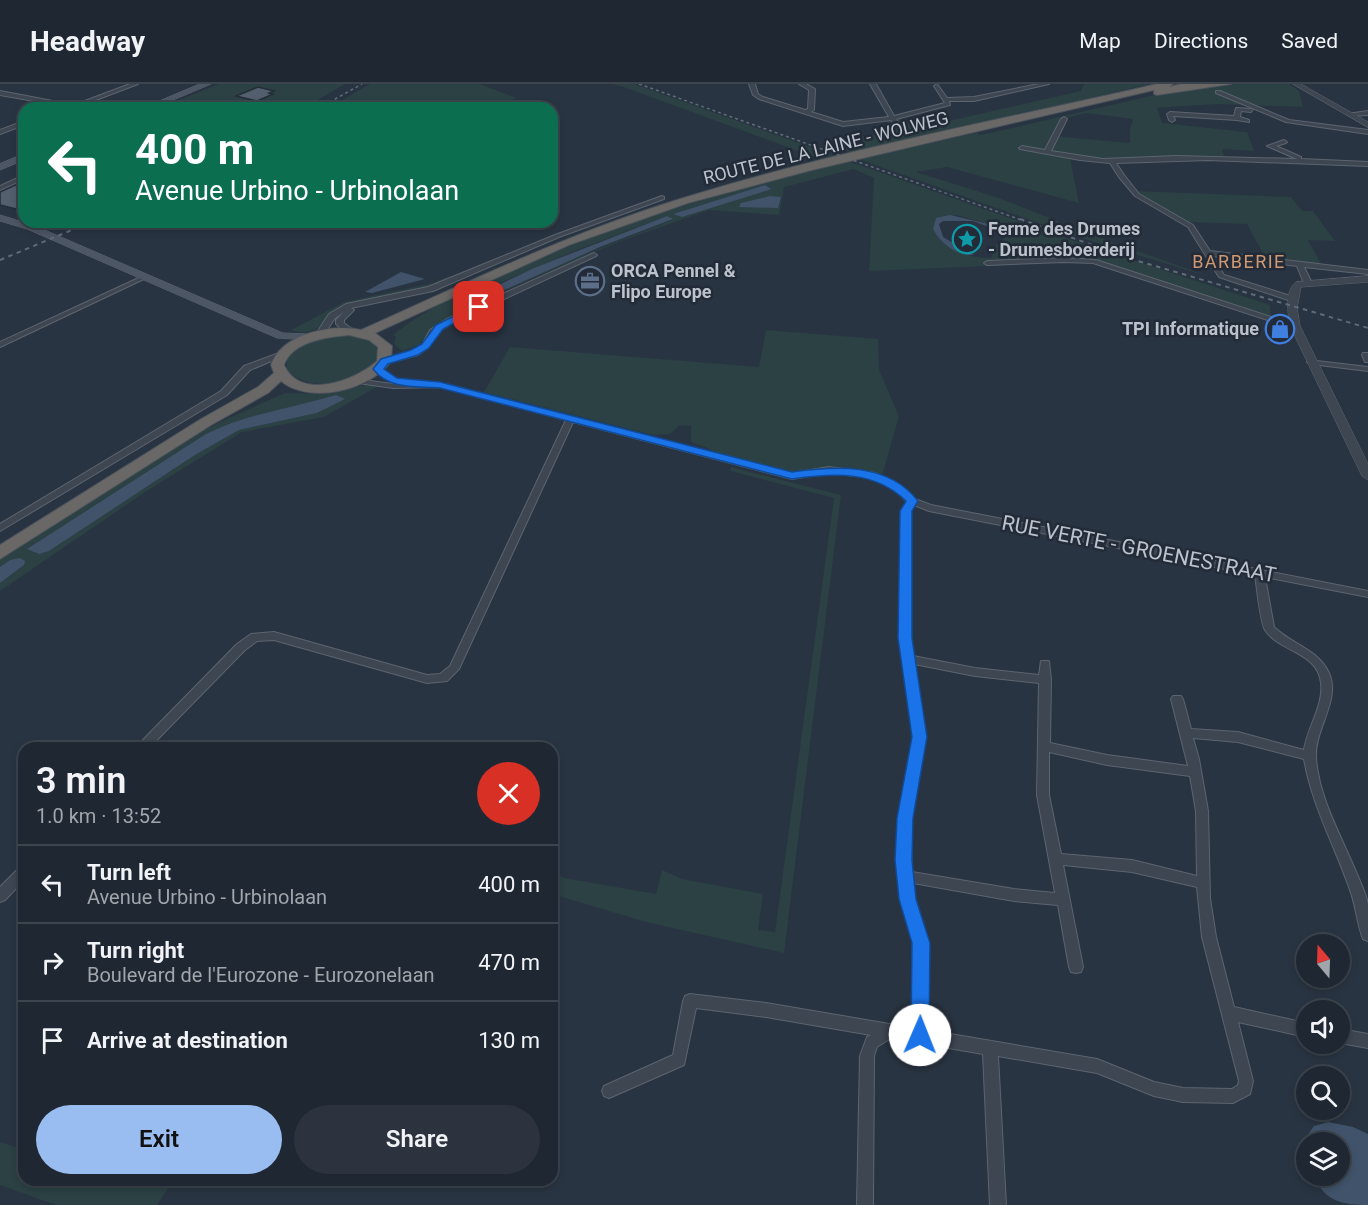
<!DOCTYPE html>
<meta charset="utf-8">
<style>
:root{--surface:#1f2732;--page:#2c333e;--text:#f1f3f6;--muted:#a1a5ac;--line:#3c444d;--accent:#9abdf1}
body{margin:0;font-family:Roboto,sans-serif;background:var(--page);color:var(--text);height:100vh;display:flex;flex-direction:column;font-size:22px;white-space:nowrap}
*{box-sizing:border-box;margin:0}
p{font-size:20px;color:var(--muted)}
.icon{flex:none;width:33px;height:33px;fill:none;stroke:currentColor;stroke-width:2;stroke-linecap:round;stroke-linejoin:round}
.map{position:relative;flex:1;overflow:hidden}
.panel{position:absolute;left:18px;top:658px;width:540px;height:444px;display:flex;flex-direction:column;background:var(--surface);border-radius:18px;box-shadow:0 3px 9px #0003,0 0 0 2px var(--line)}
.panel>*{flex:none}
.top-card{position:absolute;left:18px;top:18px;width:540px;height:126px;border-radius:18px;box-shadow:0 3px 9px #0003,0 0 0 2px var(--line);background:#0b6e4f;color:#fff;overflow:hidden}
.needle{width:39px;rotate:341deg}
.controls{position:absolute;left:1296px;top:850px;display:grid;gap:12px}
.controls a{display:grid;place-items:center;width:54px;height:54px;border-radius:50%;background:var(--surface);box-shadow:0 3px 9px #0003,0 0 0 2px var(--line);font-size:30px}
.pin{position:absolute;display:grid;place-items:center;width:51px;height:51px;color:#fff;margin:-26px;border-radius:12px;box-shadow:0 3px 9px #0006}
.me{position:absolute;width:66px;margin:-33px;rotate:1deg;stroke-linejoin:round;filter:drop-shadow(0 0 4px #0008)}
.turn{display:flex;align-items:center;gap:21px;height:126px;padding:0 18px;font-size:27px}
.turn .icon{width:78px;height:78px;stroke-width:2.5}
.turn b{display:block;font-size:42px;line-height:51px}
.round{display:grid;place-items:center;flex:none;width:63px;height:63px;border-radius:32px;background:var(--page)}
.head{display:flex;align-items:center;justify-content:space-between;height:102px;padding:0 18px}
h1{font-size:36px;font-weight:600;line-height:45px}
.primary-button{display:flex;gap:12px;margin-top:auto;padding:12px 18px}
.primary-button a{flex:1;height:69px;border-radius:36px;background:var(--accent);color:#111;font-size:24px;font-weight:600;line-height:69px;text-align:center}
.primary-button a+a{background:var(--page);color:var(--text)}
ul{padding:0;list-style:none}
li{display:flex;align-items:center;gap:18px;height:78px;padding:0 18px;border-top:2px solid var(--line)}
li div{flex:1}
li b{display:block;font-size:22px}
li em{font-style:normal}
header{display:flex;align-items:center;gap:36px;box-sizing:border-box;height:84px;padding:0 30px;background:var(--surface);border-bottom:2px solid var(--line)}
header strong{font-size:28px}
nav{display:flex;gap:33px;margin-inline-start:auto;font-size:21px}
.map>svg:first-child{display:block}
.green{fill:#2b4143;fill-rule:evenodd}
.water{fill:#40536a}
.building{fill:#535f6d;stroke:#242d39;stroke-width:1.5}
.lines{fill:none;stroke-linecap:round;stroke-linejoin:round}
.minor-casing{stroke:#5c646f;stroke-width:2}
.tertiary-casing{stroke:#5c646f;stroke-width:1}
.secondary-casing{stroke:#5c646f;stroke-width:1}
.trunk-casing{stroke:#48515c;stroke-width:2}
.minor{fill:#3e4652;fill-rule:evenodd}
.tertiary{fill:#3e4652;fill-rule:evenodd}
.secondary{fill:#4c5664;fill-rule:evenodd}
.trunk{fill:#6a6866;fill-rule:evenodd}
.rail-far1{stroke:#606b78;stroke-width:1.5;stroke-dasharray:3 3;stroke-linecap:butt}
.rail{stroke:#606b78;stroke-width:2;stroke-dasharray:4.5 4.5;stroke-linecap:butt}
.route{fill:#1a73e8;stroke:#114b97;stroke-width:1.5}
.labels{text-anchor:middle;stroke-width:5;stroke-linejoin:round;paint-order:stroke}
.far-street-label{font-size:18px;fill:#bbc2cc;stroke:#222b37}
.far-poi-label{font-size:18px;font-weight:bold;fill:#bbc2cc;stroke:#222b37;text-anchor:start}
.far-neighbourhood-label{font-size:18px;letter-spacing:1.5px;fill:#cf9972;stroke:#222b37}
.street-label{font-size:21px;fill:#bbc2cc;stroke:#222b37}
</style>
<header>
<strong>Headway</strong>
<nav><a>Map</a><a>Directions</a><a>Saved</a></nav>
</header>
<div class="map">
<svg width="1368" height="1121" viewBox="0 0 1368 1121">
<rect width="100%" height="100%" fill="#293442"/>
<g class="green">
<polygon points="219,0 345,0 304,24 159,24"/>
<polygon points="370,0 479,0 517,14 491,24 358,24 339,18"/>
<polygon points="610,0 634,0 838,73 823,76 621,2"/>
<polygon points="1084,0 1149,0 853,70 831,59 877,50 889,37 899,35 922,43 1081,7"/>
<path d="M1202 0H1289L1299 7 1303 23 1216 20 1157 24 1162 39 1247 48 1254 67 1222 65 1225 76C1173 75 1121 79 1070 74L1079 119 947 83 916 88 996 113 1093 151 1213 194 1075 152 859 75 976 49 981 51ZM1087 29 1133 35 1130 45V59L1053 52 1060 35Z"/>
<path d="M848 77 1086 161 1270 221 1271 237 1101 181 1084 178 869 187 874 94 854 85 784 103 779 131 709 126 621 157 522 199 443 237 430 246 420 260 402 267 394 260 396 253 393 251C429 222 471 204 513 186 623 137 732 105 848 77ZM765 101 772 104 682 133 673 130ZM956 131 1005 144 1009 151 996 161 991 174C968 174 945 166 933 145L936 135ZM667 132 672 136 545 186 495 201 577 166Z"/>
<polygon points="1135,107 1291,113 1302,127 1313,127 1335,157 1308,156 1321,180 1266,175 1247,140 1189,138"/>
<path d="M449 192C441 208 380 212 361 218 337 224 318 257 291 246L344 218 433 199Z"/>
<polygon points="766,246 878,255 879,286 899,332 882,392 828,383 796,390 711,369 712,366 691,358 691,342 680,341 670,350 653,351 484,308 510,263 759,283"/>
<path d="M347 250 369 256 377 263 378 274C363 301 308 310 287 286V275C302 255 324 254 347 250Z"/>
<path d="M375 299 380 301 324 333 242 348 145 408 0 507V499L24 481 10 476 0 483V475L82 421 209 343 285 309 321 310ZM336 311 344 315 317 329 239 346 195 371 49 467 34 470 206 350Z"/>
<polygon points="731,383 841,411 784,869 646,838 552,810 552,786 564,794 656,810 662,786 682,795 763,810 758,846 775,848 834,414 730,387"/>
<polygon points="0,1058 24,1066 24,1096 122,1097 142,1103 146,1097 173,1097 157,1121 56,1121 0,1101"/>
</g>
<g class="water">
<polygon points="765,101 772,105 682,133 673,130"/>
<polygon points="770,112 781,113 778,124 739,123 741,119"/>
<path d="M950 131 1006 144 1010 151 973 137H943L939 140 943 153 974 171C957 172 941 160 933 145L936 134Z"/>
<polygon points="667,132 673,135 600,163 484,215 474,213 534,184"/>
<polygon points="401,188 425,195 372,209 365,208"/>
<path d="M336 311 345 315 317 329 239 346 195 371 49 467 39 470 27 465 206 350C246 330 293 324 336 311Z"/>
<polygon points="20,474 25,477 24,481 0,499 0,483 10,476"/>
<path d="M1328 1038 1353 1043 1368 1050V1121C1345 1121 1323 1118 1315 1092H1340V1059H1310L1309 1049 1314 1042Z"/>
</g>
<g class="building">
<polygon points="258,3 274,7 269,9 273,10 257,17 236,12"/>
<polygon points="24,97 24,125 20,126 0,121 0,108"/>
</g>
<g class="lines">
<g class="minor-casing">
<g id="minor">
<polygon points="130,0 138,0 80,22 86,24 74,24 0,11 0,7 74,21"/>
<polygon points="749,0 755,0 758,10 763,13 805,26 808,25 809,6 799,0 806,0 815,5 814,26 811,28 843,38 889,33 870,0 876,0 894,32 945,19 934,2 937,0 947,14 974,13 1039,0 1049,0 974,17 949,17 950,21 896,35 898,38 895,40 891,36 843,42 759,15 753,11"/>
<polygon points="1216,7 1220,7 1289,36 1368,46 1368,50 1286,38 1216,9"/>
<polygon points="1236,24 1253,25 1251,28 1241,27 1240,33 1249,36 1249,38 1237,36 1173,32 1175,36 1172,38 1169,36 1167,30 1170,28 1234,32"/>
<polygon points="1368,27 1368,31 1350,32 1347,30"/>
<polygon points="1064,33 1067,35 1051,67 1103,75 1176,72 1297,75 1267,62 1284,56 1287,58 1286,59 1276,62 1301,73 1301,75 1368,78 1368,82 1208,76 1116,79 1124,91 1139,110 1193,141 1210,167 1368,186 1368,190 1304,183 1311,197 1307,199 1303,197 1297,182 1212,172 1224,191 1297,214 1298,216 1294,218 1219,193 1188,143 1135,112 1119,93 1110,79 1080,76 1020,65 1019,64 1022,62 1045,66 1061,35"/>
<polygon points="24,37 24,41 0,50 0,46"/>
<polygon points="24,91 24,95 0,106 0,102"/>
<polygon points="662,112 664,113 664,115 559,153 433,207 351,224 354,226 344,236 344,239 352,245 352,249 346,249 336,240 336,236 344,228 335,234 323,252 316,250 329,230 346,220 428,203 555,151"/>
<polygon points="594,169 597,171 596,172 453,239 436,249 428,264 418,271 384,280 380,278 412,267 422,261 430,246 447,235"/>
<polygon points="1064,174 1096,176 1299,242 1292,244 1093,179 1064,178 987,181 984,179 987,177"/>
<polygon points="143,192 148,193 0,263 0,258"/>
<polygon points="279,269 282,269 286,271 250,286 227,311 0,447 0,440 221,307 244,282"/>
<polygon points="1363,269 1368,269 1368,278 1365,278 1362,271"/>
<polygon points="1308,276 1368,283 1368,287 1311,280 1307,278"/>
<path d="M355 295 393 300 440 299 792 389 829 383 875 389 901 402 915 415 931 421 1368 507V513L1265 493 1274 543C1291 560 1318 565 1329 589 1341 616 1314 646 1316 674 1319 715 1342 753 1357 790 1361 800 1366 810 1368 820 1368 832 1368 845 1368 857L1363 855C1357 840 1356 822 1350 806 1335 762 1312 722 1304 675L1238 658 1193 654 1199 675 1208 727 1210 814 1216 853 1234 923 1306 939V953L1238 938 1253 997 1250 1010 1233 1019 1183 1018 1154 1012 1097 989 998 972 1006 1121H990L983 970 891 954 877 963 874 972 873 1121H857L860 972 867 953 871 951 766 933 696 924 684 981 609 1014 604 1012 602 1007 604 1002 673 971 683 917 685 912 690 910 766 919 913 944 914 859 902 815 900 796 898 792 899 734 914 653 900 554 901 427 907 418 895 406 873 394 829 389 792 395 573 338 459 585 447 597 427 599 274 556 257 557 245 566 149 664H137L138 661 237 560 251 550 274 548 427 591 440 590 450 582 566 336 440 303 393 304 358 299H355ZM914 421 929 427 1255 491C1257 503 1260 538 1265 546 1279 568 1318 568 1321 599 1324 621 1307 644 1304 666L1238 648 1191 645 1183 615 1181 612H1173L1171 615 1188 682 1107 671 1050 659 1051 596 1049 577H1041L1039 591 975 584 913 572 910 554 911 427ZM914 580 975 592 1039 599 1037 711 1055 809 1014 805 912 788 911 734 926 653ZM1049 668 1107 681 1190 692 1196 727 1197 792 1132 776 1061 770 1049 711ZM1063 781 1132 788 1197 803 1202 853 1239 997 1238 1001 1232 1005 1183 1004 1154 998 1097 975 927 946 928 859 914 815 913 799 1014 817 1058 821 1069 883 1071 888 1076 889 1081 888 1083 883Z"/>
<polygon points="24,781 24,796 5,816 0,818 0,803 20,783"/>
<polygon points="1340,945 1368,950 1368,964 1340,959"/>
</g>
</g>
<g class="tertiary-casing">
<g id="tertiary">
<polygon points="1293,0 1301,0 1368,38 1368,43"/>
<path d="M1368 192V198L1301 203 1297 224 1300 242 1368 380V396L1362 392 1290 242C1288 229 1284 207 1296 198Z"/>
</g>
</g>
<g class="secondary-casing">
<g id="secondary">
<polygon points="200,0 211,0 154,24 143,24"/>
<polygon points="24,70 24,76 0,86 0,80"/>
<polygon points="0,131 33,141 283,249 309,250 314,253 309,256 277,254 27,145 0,137"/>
</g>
</g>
<g class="trunk-casing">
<path id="trunk" d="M1157 0H1173L1169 3 1181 0H1231L1157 11 1154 10V6L812 86 688 119 569 161 375 249 392 262 391 278C369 306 310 321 281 297L268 309 211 341 0 475V461L201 335 258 303 274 289 271 281C281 250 333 239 361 246 466 199 570 149 680 115 834 67 1000 36 1157 0ZM349 251 369 256 378 263 377 277C355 297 300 317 284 281 292 257 328 253 349 251Z"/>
</g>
<use href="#minor" class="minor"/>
<use href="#tertiary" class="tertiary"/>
<use href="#secondary" class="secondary"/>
<use href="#trunk" class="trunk"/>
<g class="rail-far1">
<polyline points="639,0 1024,137"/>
<polyline points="319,24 362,0"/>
</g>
<g class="rail">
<polyline points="1020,135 1131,175 1368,244"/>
<polyline points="0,176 91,138"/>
</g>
</g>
<path class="route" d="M476 221 484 223 443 245 429 264 418 271 388 280 384 285 397 294 440 298 792 388C835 382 888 378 918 417L912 427V554L927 653 913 734 912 776 916 815 930 859 929 951 926 958 920 960 913 958 911 951 912 859 899 815 895 776 897 734 912 653 898 554 900 427 906 417C874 386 833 389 792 395L440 304C416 302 389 306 373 285L381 275 411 266 422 260 436 241Z"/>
<defs>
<g id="sight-ring" transform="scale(1.5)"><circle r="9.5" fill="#222b37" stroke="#0f9aa8" stroke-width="1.5"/><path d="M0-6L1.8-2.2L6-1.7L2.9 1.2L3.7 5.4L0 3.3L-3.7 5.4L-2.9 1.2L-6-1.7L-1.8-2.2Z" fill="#0f9aa8"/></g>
<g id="office-ring" transform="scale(1.5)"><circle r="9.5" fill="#222b37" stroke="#5c6f8a" stroke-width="1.5"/><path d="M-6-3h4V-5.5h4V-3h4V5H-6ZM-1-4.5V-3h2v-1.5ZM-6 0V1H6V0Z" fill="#5c6f8a"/></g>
<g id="shop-ring" transform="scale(1.5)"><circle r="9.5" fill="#222b37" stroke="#3f7fe0" stroke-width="1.5"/><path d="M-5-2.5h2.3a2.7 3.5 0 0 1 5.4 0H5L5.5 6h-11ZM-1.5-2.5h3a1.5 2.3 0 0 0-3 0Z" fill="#3f7fe0"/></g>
</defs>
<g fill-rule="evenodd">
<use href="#sight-ring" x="967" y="155"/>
<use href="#office-ring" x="590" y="197"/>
<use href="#shop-ring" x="1280" y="245"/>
</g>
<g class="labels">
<g class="far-street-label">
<text transform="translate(826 64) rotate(-14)" y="6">ROUTE DE LA LAINE - WOLWEG</text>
</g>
<g class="far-poi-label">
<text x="988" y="151">Ferme des Drumes<tspan x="988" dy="21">- Drumesboerderij</tspan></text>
<text x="611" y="193">ORCA Pennel &amp;<tspan x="611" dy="21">Flipo Europe</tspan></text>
<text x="1259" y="251" text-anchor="end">TPI Informatique</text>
</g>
<g class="far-neighbourhood-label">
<text x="1239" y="184">BARBERIE</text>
</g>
<g class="street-label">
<text transform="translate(1139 465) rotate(11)" y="7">RUE VERTE - GROENESTRAAT</text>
</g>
</g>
</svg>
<div class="controls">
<a><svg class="needle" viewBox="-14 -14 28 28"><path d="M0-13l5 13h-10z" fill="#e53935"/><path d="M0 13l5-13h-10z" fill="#a1a5ac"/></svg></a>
<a><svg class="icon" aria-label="sound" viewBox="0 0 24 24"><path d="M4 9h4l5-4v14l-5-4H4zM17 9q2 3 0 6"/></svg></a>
<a><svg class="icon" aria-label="search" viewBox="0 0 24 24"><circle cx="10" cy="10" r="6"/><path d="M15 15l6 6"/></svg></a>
<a><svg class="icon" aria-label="layers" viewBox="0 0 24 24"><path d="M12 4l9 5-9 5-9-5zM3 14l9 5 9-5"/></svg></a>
</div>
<div class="pin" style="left:479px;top:223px;background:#d93025"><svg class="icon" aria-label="arrive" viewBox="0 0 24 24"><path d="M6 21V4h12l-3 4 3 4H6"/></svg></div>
<svg class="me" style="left:920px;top:951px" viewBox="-20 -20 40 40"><circle r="19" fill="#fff"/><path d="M0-13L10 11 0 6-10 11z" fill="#1a73e8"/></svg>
<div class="top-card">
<div class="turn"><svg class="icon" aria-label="left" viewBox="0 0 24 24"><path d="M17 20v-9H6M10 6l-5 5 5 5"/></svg><div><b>400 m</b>Avenue Urbino - Urbinolaan</div></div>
</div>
<section class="panel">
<div class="head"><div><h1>3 min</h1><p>1.0 km · 13:52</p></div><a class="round" style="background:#d93025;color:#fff"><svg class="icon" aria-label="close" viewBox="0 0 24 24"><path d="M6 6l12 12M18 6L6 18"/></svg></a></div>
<ul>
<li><svg class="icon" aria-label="left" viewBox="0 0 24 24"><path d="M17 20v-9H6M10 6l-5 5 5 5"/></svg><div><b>Turn left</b><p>Avenue Urbino - Urbinolaan</p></div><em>400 m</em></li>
<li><svg class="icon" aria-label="right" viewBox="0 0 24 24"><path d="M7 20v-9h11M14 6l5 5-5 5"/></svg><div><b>Turn right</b><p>Boulevard de l'Eurozone - Eurozonelaan</p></div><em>470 m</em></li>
<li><svg class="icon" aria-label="arrive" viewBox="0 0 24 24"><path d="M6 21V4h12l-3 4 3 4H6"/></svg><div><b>Arrive at destination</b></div><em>130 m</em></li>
</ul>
<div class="primary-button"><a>Exit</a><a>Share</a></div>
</section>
</div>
